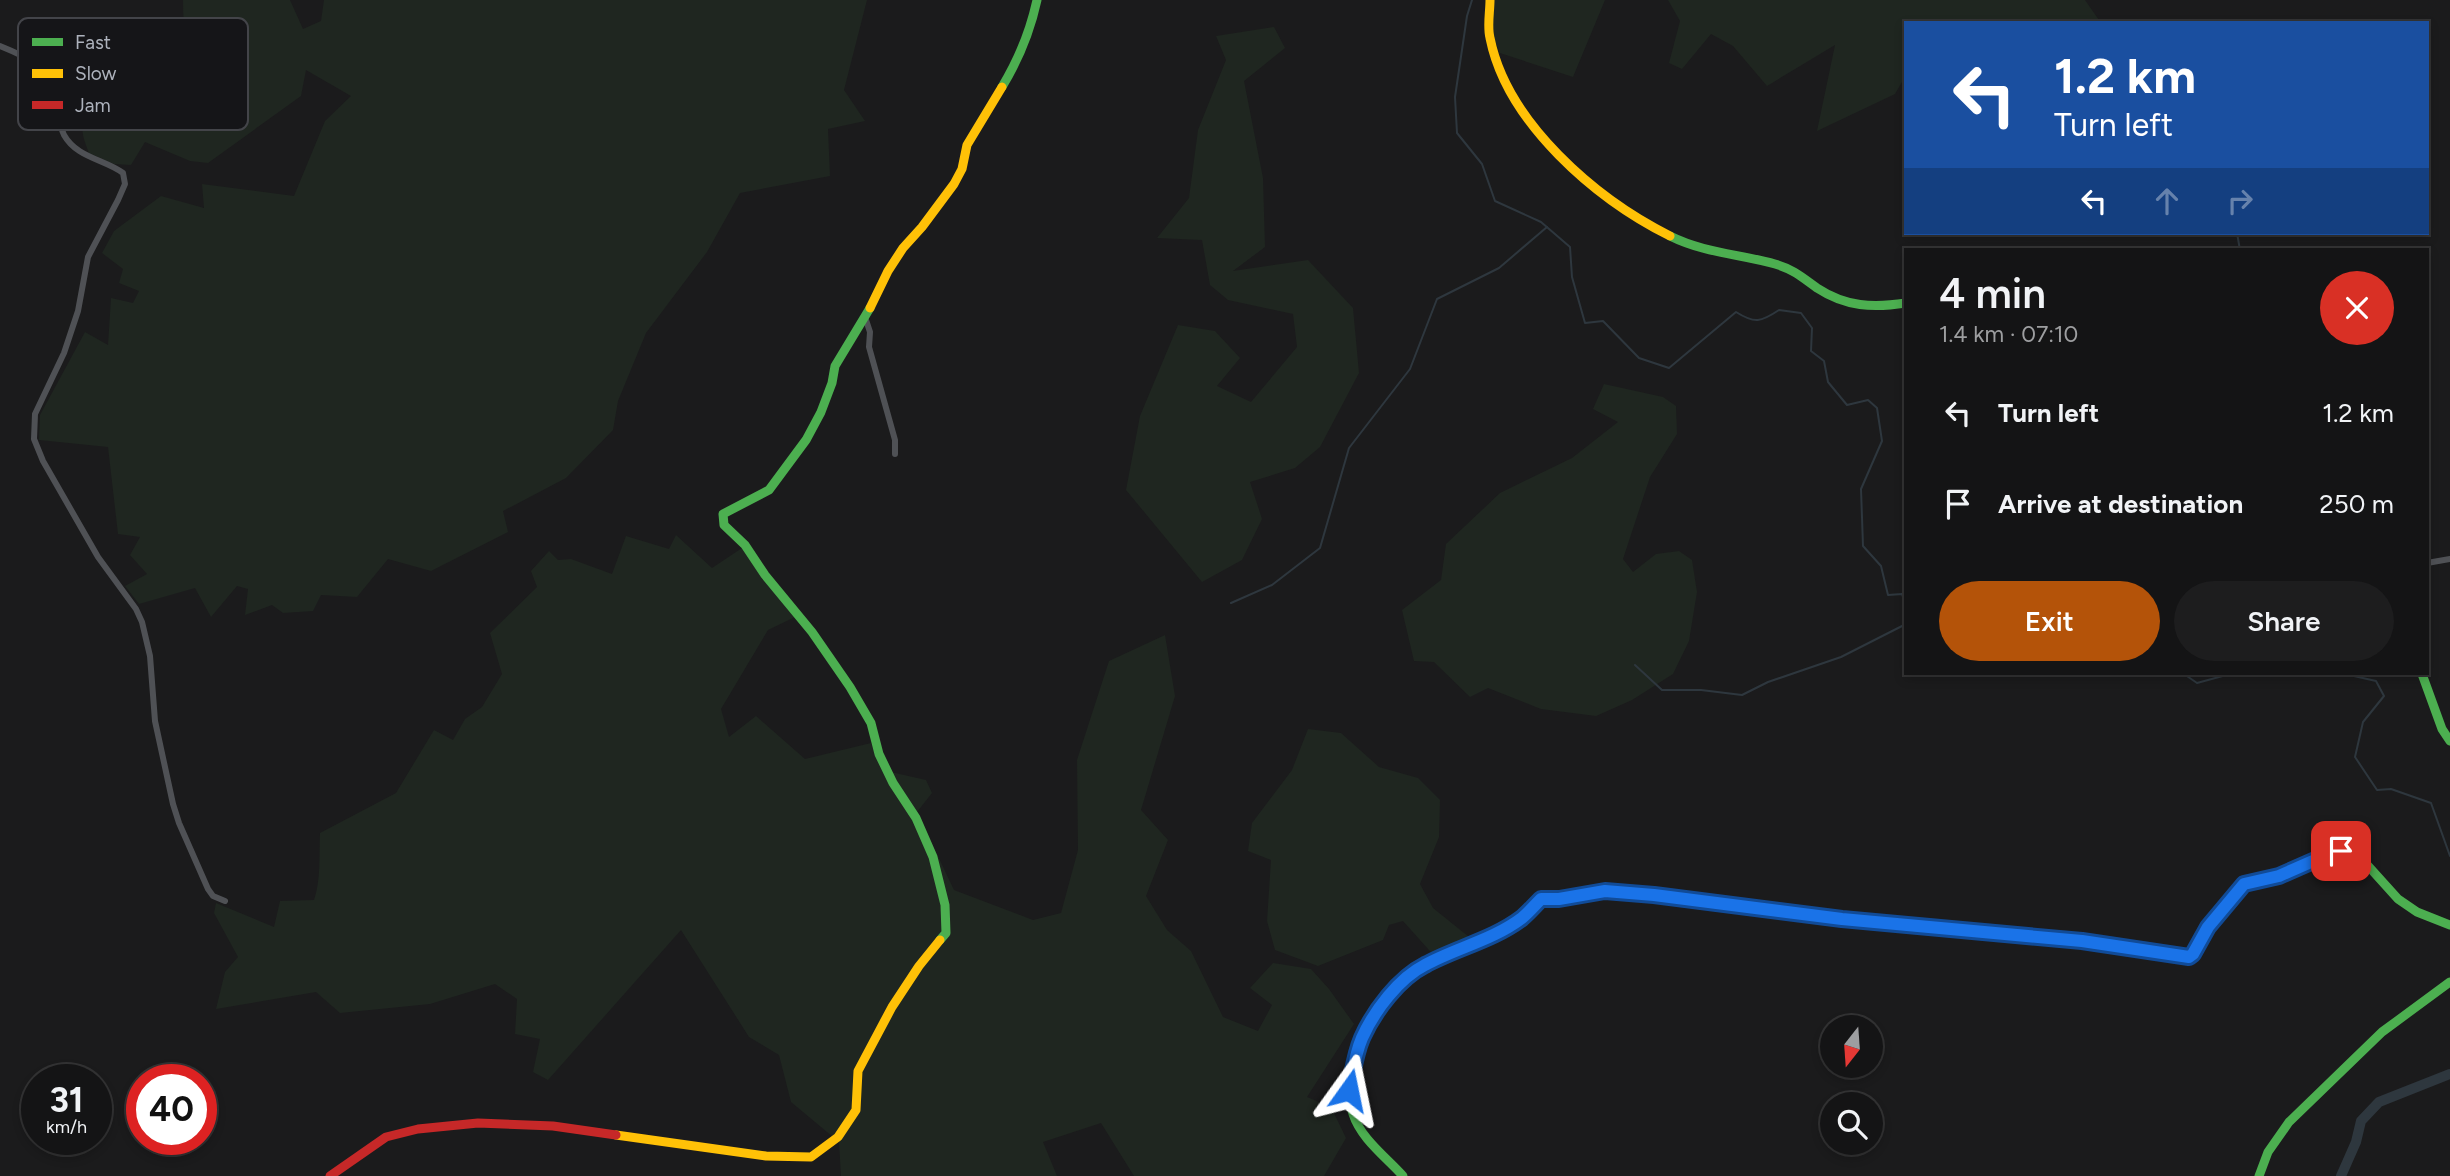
<!DOCTYPE html>
<meta charset="utf-8">
<style>
:root{--surface:#141415;--page:#1d1d1e;--text:#f1f3f6;--muted:#9d9ea0;--line:#333334;--accent:#b45309}
body{margin:0;font-family:Figtree,sans-serif;background:var(--page);color:var(--text);height:100vh;display:flex;flex-direction:column;font-size:26px;white-space:nowrap}
*{box-sizing:border-box;margin:0}
p{font-size:23px;color:var(--muted)}
.icon{flex:none;width:38px;height:38px;fill:none;stroke:currentColor;stroke-width:2;stroke-linecap:round;stroke-linejoin:round}
.map{position:relative;flex:1;overflow:hidden}
.side{position:absolute;left:1904px;top:248px;width:525px;height:427px;display:flex;flex-direction:column;background:var(--surface);border-radius:0px;box-shadow:0 4px 10px #0003,0 0 0 2px var(--line)}
.side>*{flex:none}
.guide{position:absolute;left:1904px;top:21px;width:525px;height:214px;border-radius:0px;box-shadow:0 4px 10px #0003,0 0 0 2px var(--line);background:#1a4fa0;color:#fff;overflow:hidden}
.needle{width:46px;rotate:197deg}
.tools{position:absolute;left:1820px;top:1015px;display:grid;gap:14px}
.tools a{display:grid;place-items:center;width:63px;height:63px;border-radius:50%;background:var(--surface);box-shadow:0 4px 10px #0003,0 0 0 2px var(--line);font-size:35px}
.speed{position:absolute;left:21px;top:1064px;display:flex;gap:14px;font-size:35px;font-weight:700;text-align:center}
.speed>*{display:grid;place-content:center;width:91px;height:91px;border-radius:50%;background:var(--surface);box-shadow:0 4px 10px #0003,0 0 0 2px var(--line);line-height:1}
.speed small{font-size:18px;font-weight:400}
.speed .limit{border:10px solid #d22;background:#fff;color:#111}
.pin{position:absolute;display:grid;place-items:center;width:60px;height:60px;color:#fff;margin:-30px;border-radius:14px;box-shadow:0 4px 10px #0006}
.me{position:absolute;width:77px;margin:-38px;rotate:12deg;stroke-linejoin:round;filter:drop-shadow(0 0 5px #0008)}
.turn{display:flex;align-items:center;gap:24px;height:147px;padding:0 35px;font-size:32px}
.turn .icon{width:91px;height:91px;stroke-width:2.5}
.turn b{display:block;font-size:49px;line-height:60px}
.lanes{display:flex;align-items:center;height:66px;padding:0 35px;background:#0003;justify-content:center;gap:35px;direction:ltr}
.lanes .off{opacity:.35}
.round{display:grid;place-items:center;flex:none;width:74px;height:74px;border-radius:37px;background:var(--page)}
.overview{display:flex;align-items:center;justify-content:space-between;height:119px;padding:0 35px}
h1{font-size:42px;font-weight:600;line-height:52px}
.button{display:flex;gap:14px;margin-top:auto;padding:14px 35px}
.button a{flex:1;height:80px;border-radius:42px;background:var(--accent);color:#fff;font-size:28px;font-weight:600;line-height:80px;text-align:center}
.button a+a{background:var(--page);color:var(--text)}
ul{padding:0;list-style:none}
li{display:flex;align-items:center;gap:21px;height:91px;padding:0 35px}
li div{flex:1}
li b{display:block;font-size:26px}
li em{font-style:normal}
.map>svg:first-child{display:block}
.green{fill:#1f2620}
.lines{fill:none;stroke-linecap:round;stroke-linejoin:round}
.stream{stroke:#2e373e;stroke-width:2}
.river{stroke:#2e373e;stroke-width:10}
.street{stroke:#4f5155;stroke-width:6}
.fast{stroke:#4caf50;stroke-width:9}
.slow{stroke:#ffc107;stroke-width:9}
.jam{stroke:#c62828;stroke-width:9}
.route-casing{stroke:#114b97;stroke-width:18}
.route{stroke:#1a73e8;stroke-width:12}
.key{fill:#151518;stroke:#434449;stroke-width:2}
.key-label{font-size:19px;fill:#adb2bc}
</style>
<div class="map">
<svg width="2450" height="1176" viewBox="0 0 2450 1176">
<rect width="100%" height="100%" fill="#1b1b1c"/>
<g class="green">
<path d="M183 0H290L303 29 321 21 324 0H867L844 90 865 121 828 129 830 176 740 193 707 252 646 333 618 401 613 430 566 478 503 511 508 532 431 571 388 559 357 597 321 595 313 611 283 613 272 605 245 615 248 589 237 586 211 617 195 588 139 604 125 586 147 574 130 555 140 537 118 534 108 447 39 440 40 415 85 332 108 345 111 298 133 303 139 291 119 283 123 269 102 253 114 231 161 196 204 208 202 184 294 196 325 121 351 96 306 70 301 96 208 163 190 161 145 142 131 165 114 164 89 153C76 122 83 118 102 93L100 68 150 45 167 55 161 101 168 103 198 90C187 60 183 32 183 0Z"/>
<polygon points="1490,0 1605,0 1573,77 1500,53 1491,32"/>
<polygon points="1668,0 2085,0 2101,23 1906,23 1906,75 1895,94 1817,131 1835,45 1767,86 1733,46 1711,34 1682,69 1669,63 1680,21"/>
<polygon points="1274,27 1285,48 1244,81 1263,178 1265,247 1233,271 1308,260 1353,308 1359,373 1320,447 1295,468 1250,482 1262,519 1242,560 1202,582 1126,490 1140,416 1178,325 1215,331 1240,358 1217,386 1251,402 1297,347 1293,314 1228,300 1210,285 1202,240 1157,238 1189,198 1198,130 1226,60 1216,36"/>
<polygon points="1604,384 1663,397 1676,406 1677,434 1650,477 1623,559 1633,572 1656,554 1679,551 1692,560 1697,592 1689,641 1673,674 1632,700 1596,716 1541,709 1488,688 1470,697 1434,662 1414,661 1402,610 1441,580 1446,544 1500,493 1572,458 1618,422 1593,409"/>
<path d="M676 535 712 568 742 548 795 617 768 630 721 709 729 737 756 716 805 759 871 743 882 770 926 780 932 793 917 812 954 890 1033 920 1061 913 1078 850 1077 760 1109 661 1165 635 1175 696 1141 810 1168 840 1146 896 1167 930 1191 951 1223 1017 1258 1031 1272 1005 1250 988 1273 963 1311 969 1329 989 1354 1024 1307 1097 1331 1107 1346 1138 1324 1176H1134L1101 1123 1043 1142 1057 1176H841L839 1142 791 1102 779 1055 749 1037 681 930 548 1080 533 1072 540 1039 515 1034 517 999 495 984 430 1004 340 1013 316 992 216 1009 225 972 238 957 214 913 216 903 274 927 280 901 314 900C321 880 319 855 320 833L396 793 434 730 453 740 465 719 482 707 502 674 490 633 537 587 531 571 549 551 558 560 571 559 612 574 626 536 669 549Z"/>
<polygon points="1308,729 1341,733 1379,767 1418,778 1440,800 1439,837 1420,884 1433,908 1474,941 1437,959 1403,921 1389,925 1383,940 1318,966 1275,950 1267,921 1271,860 1248,851 1252,823 1292,770"/>
</g>
<g class="lines">
<g class="stream">
<path d="M1472 0 1467 16 1455 97 1457 133 1482 164 1495 201 1541 222 1570 247 1572 277 1585 323 1603 321 1639 358 1669 368 1736 312C1755 324 1761 322 1779 310L1801 313 1812 328 1811 351 1824 361 1828 382 1847 405 1868 400 1877 408 1882 441 1861 489 1863 546 1881 566 1888 595 1902 594 1906 606"/>
<polyline points="2237,233 2240,250"/>
<polyline points="1231,603 1272,585 1320,548 1349,448 1410,369 1437,299 1499,268 1547,227"/>
<polyline points="1635,665 1662,690 1701,690 1742,695 1768,682 1841,657 1906,624"/>
<polyline points="2184,674 2197,683 2230,674"/>
<polyline points="2345,674 2376,681 2384,696 2363,722 2355,757 2377,790 2391,789 2431,803 2450,856"/>
</g>
<polyline class="river" points="2341,1176 2356,1142 2361,1121 2379,1102 2450,1074"/>
<g class="street">
<path d="M0 46C25 56 53 68 58 98 60 111 58 123 64 135 77 158 104 159 123 173L125 184 118 200 88 257 78 311 64 353 35 414 34 439 43 461 98 557 136 609 142 622 150 656 155 721 173 804 179 823 208 889 213 896 225 901"/>
<polyline points="865,317 870,332 869,347 895,440 895,454"/>
<polyline points="2427,563 2450,559"/>
</g>
<g class="fast">
<path d="M1002 87C1019 59 1030 32 1037 0"/>
<path d="M1670 236C1704 253 1740 254 1775 264 1793 269 1803 278 1817 288 1846 307 1873 308 1906 303"/>
<polyline points="870,308 835,366 832,383 821,412 806,440 769,490 723,514 724,525 745,545 765,575 812,632 850,687 871,723 879,754 893,783 916,818 933,857 945,905 946,933 940,940"/>
<polyline points="2422,674 2442,729 2450,741"/>
<polyline points="2134,949 2189,957 2193,954 2208,927 2244,884 2279,876 2329,854 2348,852 2361,858 2398,899 2417,912 2450,925"/>
<path d="M1403 1176C1386 1157 1361 1139 1353 1114 1337 1064 1383 988 1426 964 1471 939 1501 940 1541 899L1630 893 1829 917"/>
<polyline points="2259,1176 2268,1152 2289,1122 2382,1032 2450,982"/>
</g>
<g class="slow">
<path d="M1490 0C1490 12 1487 26 1490 38 1507 123 1596 199 1670 236"/>
<polyline points="870,308 888,271 903,248 922,227 954,184 962,169 967,145 1002,87"/>
<polyline points="616,1135 766,1156 811,1157 838,1137 856,1110 858,1071 892,1007 919,966 940,940"/>
</g>
<g class="jam">
<polyline points="1829,917 2083,941 2134,949"/>
<polyline points="330,1176 386,1137 418,1129 478,1123 553,1126 616,1135"/>
</g>
</g>
<g class="lines">
<g class="route-casing">
<path id="route" d="M1349 1090C1353 1072 1355 1054 1362 1038 1374 1011 1399 978 1425 965 1456 948 1493 940 1522 918 1529 912 1535 905 1541 899H1559L1605 891 1654 895 1842 919 2082 941 2189 957 2193 954 2208 927 2244 884 2279 876 2329 854 2341 851"/>
</g>
<use href="#route" class="route"/>
</g>
<rect x="18" y="18" width="230" height="112" rx="10" class="key"/>
<rect x="32" y="38" width="31" height="8" fill="#4caf50"/>
<rect x="32" y="69" width="31" height="9" fill="#ffc107"/>
<rect x="32" y="101" width="31" height="8" fill="#c62828"/>
<g class="key-label">
<text x="75" y="49">Fast</text>
<text x="75" y="80">Slow</text>
<text x="75" y="112">Jam</text>
</g>
</svg>
<div class="tools">
<a><svg class="needle" viewBox="-14 -14 28 28"><path d="M0-13l5 13h-10z" fill="#e53935"/><path d="M0 13l5-13h-10z" fill="#9d9ea0"/></svg></a>
<a><svg class="icon" aria-label="search" viewBox="0 0 24 24"><circle cx="10" cy="10" r="6"/><path d="M15 15l6 6"/></svg></a>
</div>
<div class="speed"><div>31<small>km/h</small></div><div class="limit">40</div></div>
<div class="pin" style="left:2341px;top:851px;background:#d93025"><svg class="icon" aria-label="arrive" viewBox="0 0 24 24"><path d="M6 21V4h12l-3 4 3 4H6"/></svg></div>
<svg class="me" style="left:1349px;top:1090px" viewBox="-20 -20 40 40"><path d="M0-17L14 15 0 8-14 15z" fill="#1a73e8" stroke="#fff" stroke-width="4"/></svg>
<div class="guide">
<div class="turn"><svg class="icon" aria-label="left" viewBox="0 0 24 24"><path d="M17 20v-9H6M10 6l-5 5 5 5"/></svg><div><b>1.2 km</b>Turn left</div></div>
<div class="lanes"><svg class="icon" aria-label="left" viewBox="0 0 24 24"><path d="M17 20v-9H6M10 6l-5 5 5 5"/></svg><svg class="icon off" aria-label="ahead" viewBox="0 0 24 24"><path d="M12 20V5M6 11l6-6 6 6"/></svg><svg class="icon off" aria-label="right" viewBox="0 0 24 24"><path d="M7 20v-9h11M14 6l5 5-5 5"/></svg></div>
</div>
<section class="side">
<div class="overview"><div><h1>4 min</h1><p>1.4 km · 07:10</p></div><a class="round" style="background:#d93025;color:#fff"><svg class="icon" aria-label="close" viewBox="0 0 24 24"><path d="M6 6l12 12M18 6L6 18"/></svg></a></div>
<ul>
<li><svg class="icon" aria-label="left" viewBox="0 0 24 24"><path d="M17 20v-9H6M10 6l-5 5 5 5"/></svg><div><b>Turn left</b></div><em>1.2 km</em></li>
<li><svg class="icon" aria-label="arrive" viewBox="0 0 24 24"><path d="M6 21V4h12l-3 4 3 4H6"/></svg><div><b>Arrive at destination</b></div><em>250 m</em></li>
</ul>
<div class="button"><a>Exit</a><a>Share</a></div>
</section>
</div>
